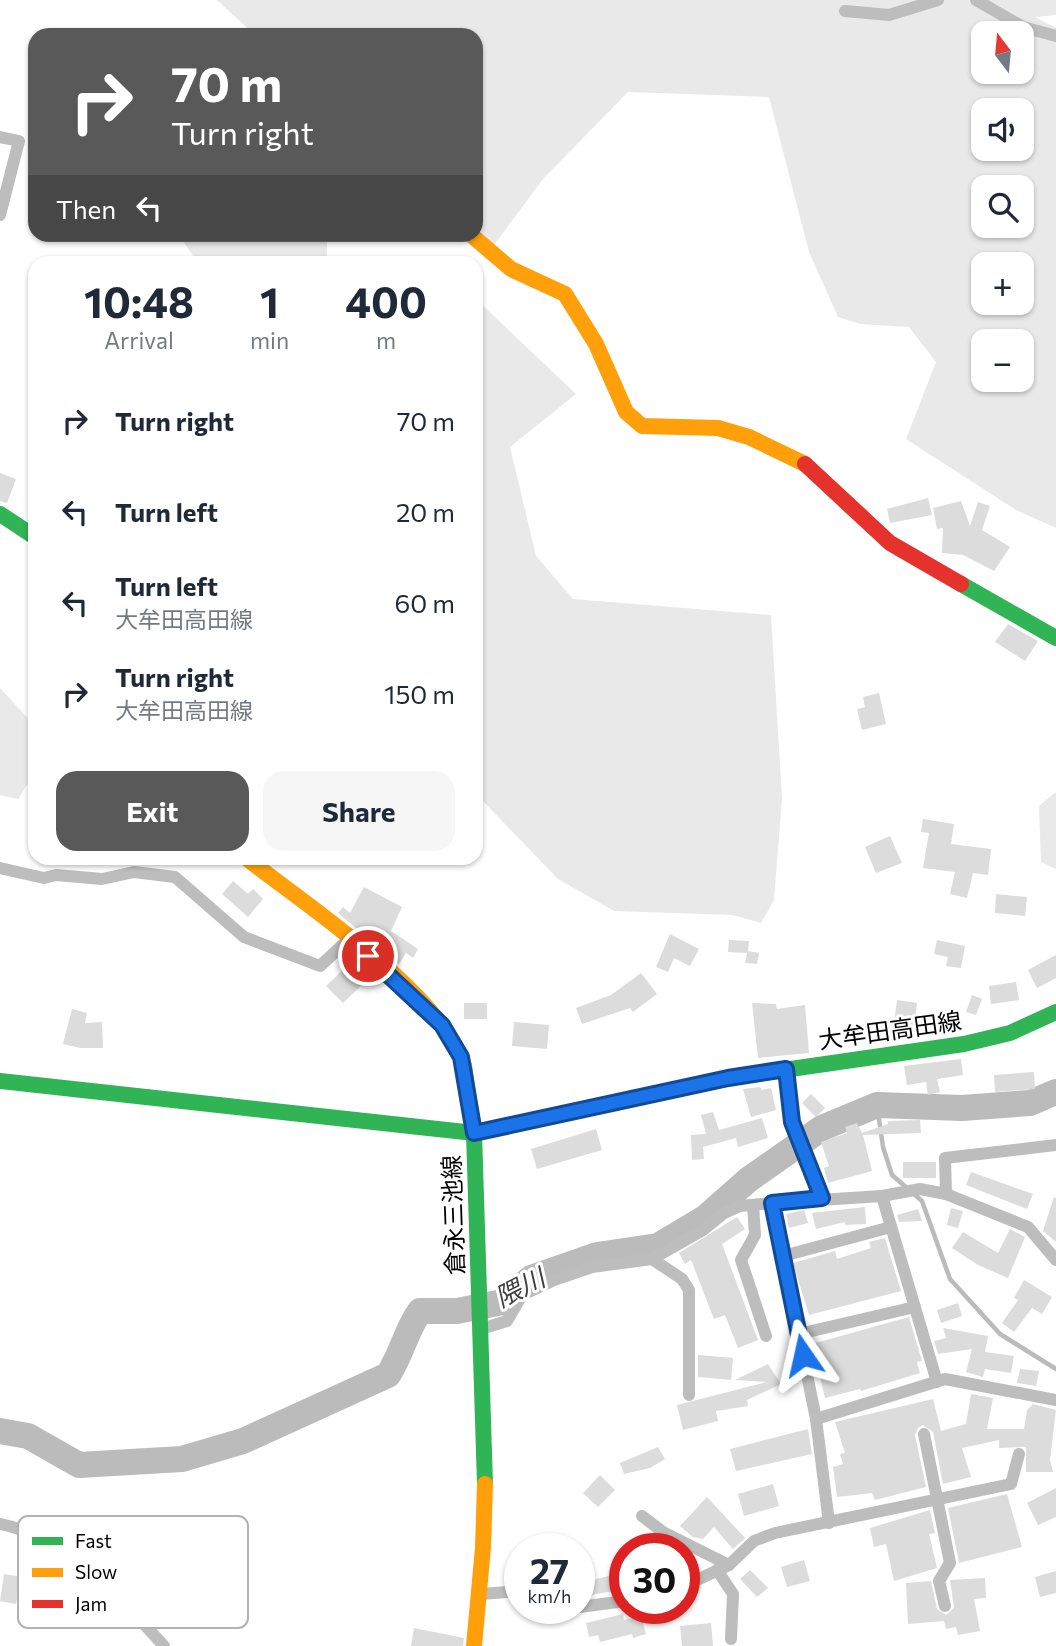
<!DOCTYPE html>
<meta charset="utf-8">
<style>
:root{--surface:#fff;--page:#f6f6f7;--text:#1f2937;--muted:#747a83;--accent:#595959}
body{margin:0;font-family:Commissioner,"Noto Sans JP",sans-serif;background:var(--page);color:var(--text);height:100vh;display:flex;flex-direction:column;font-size:26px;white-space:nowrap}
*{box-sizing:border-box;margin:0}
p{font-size:23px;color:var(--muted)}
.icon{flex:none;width:38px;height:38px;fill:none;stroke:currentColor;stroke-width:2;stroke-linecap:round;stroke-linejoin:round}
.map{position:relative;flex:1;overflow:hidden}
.drawer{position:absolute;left:28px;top:256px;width:455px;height:609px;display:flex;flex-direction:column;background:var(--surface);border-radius:21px;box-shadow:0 2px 5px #0004}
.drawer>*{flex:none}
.banner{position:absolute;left:28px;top:28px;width:455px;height:214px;border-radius:21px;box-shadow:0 2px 5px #0004;background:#595959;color:#fff;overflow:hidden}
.needle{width:46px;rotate:344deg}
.buttons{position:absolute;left:971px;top:21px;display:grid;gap:14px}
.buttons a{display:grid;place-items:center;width:63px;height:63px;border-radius:14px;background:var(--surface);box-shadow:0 2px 5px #0004;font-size:35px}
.speed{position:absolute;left:504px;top:1533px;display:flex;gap:14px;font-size:35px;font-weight:700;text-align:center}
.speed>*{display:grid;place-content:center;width:91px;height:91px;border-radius:50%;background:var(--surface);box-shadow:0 2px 5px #0004;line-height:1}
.speed small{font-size:18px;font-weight:400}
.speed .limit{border:10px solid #d22;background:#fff;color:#111}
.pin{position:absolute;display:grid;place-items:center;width:60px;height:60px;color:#fff;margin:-30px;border:4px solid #fff;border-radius:50%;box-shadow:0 2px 7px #0007}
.me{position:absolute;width:77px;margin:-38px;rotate:349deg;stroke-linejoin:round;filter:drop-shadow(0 0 5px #0008)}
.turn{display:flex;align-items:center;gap:24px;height:147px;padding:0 28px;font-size:32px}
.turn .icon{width:91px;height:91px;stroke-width:2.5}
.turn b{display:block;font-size:49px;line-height:60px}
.then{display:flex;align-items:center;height:66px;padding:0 28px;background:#0003;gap:14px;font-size:26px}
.eta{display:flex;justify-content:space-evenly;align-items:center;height:119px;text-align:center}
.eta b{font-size:42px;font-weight:700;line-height:49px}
.cta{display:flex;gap:14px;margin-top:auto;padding:14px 28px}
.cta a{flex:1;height:80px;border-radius:21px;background:var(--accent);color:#fff;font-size:28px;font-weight:700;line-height:80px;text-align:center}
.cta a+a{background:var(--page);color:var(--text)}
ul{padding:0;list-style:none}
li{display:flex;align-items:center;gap:21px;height:91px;padding:0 28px}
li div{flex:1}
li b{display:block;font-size:26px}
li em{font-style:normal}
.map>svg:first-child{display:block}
.green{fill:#e9e9e9;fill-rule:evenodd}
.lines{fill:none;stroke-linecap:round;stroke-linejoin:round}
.stream{stroke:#bbb;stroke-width:4.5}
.river{stroke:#bbb;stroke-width:26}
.building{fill:#dcdcdc}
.street{stroke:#bdbdbd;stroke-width:12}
.fast{stroke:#30b455;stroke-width:16}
.slow{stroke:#ff9f0a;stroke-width:16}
.jam{stroke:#e5322d;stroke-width:16}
.route-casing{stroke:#114b97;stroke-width:18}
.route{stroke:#1a73e8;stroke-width:12}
.labels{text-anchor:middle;stroke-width:6;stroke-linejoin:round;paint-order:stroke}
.street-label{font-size:24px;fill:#000;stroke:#fff}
.water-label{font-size:26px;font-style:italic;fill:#3f3f3f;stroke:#fff}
.key{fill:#fff;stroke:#b2b2b2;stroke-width:2}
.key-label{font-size:19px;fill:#000}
</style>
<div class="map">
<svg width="1056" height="1646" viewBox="0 0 1056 1646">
<rect width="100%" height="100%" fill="#fff"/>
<g class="green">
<path d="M217 0H1056V15L1035 17 1056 28V528L1016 510 906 439 936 362 909 327 860 324 838 317 809 252 769 97 628 92 543 179 488 253 476 234V35H255ZM984 33H1022V72H984ZM984 110H1022V149H984ZM984 187H1022V226H984ZM984 264H1022V303H984ZM984 341H1022V380H984Z"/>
<polygon points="179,235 322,235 327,241 327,262 197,262"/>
<polygon points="476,299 576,394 510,447 536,556 573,599 771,615 782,798 774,900 761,923 733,915 614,911 558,879 479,797 476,797"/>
<polygon points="0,688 35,726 35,772 18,799 0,795"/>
<polygon points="1056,792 1056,869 1041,862 1039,806"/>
</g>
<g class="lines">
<polyline class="stream" points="877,1105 883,1147 892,1175 922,1201 950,1279 1000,1334 1056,1369"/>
<path class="river" d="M0 1431 28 1436 79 1465 182 1459 243 1441 388 1375C402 1354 406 1330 420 1311H457L503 1302 531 1278 597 1255 658 1246 705 1218 748 1180 822 1128 877 1105 962 1108 1030 1103 1056 1092"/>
</g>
<g class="building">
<polygon points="0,473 16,479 7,503 0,501"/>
<polygon points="928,498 932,515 890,523 887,509"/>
<polygon points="961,501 970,526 978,502 990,506 982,530 1010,547 994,571 963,555 942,553 943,528 937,529 933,508"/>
<polygon points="1008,624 1038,641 1025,661 995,642"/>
<polygon points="879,693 886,724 862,730 857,709 865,707 863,697"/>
<polygon points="923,819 954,824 951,844 991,849 988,875 973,873 967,898 950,894 955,872 923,868 929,833 921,832"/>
<polygon points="890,836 902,863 876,873 865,847"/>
<polygon points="233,881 248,894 253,889 263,899 248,917 222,894"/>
<polygon points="364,887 402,907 391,931 418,949 413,958 406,953 399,964 338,913 343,907 350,913"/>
<polygon points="996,894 1027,897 1025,916 995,913"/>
<polygon points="670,934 699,949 690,966 674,958 668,972 656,967"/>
<polygon points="729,940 749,941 748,951 759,953 757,964 745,963 747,953 728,952"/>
<polygon points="937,940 965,946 961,968 946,966 948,957 934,954"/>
<polygon points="1056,955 1056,978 1037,988 1028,970"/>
<polygon points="348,965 365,982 343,1003 326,986"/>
<polygon points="641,973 657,994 633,1012 630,1008 582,1024 576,1008 611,995"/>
<polygon points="1016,982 1019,1000 991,1004 989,986"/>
<polygon points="972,995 982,999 976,1015 966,1012"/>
<polygon points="897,1000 917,1003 913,1038 892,1037"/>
<rect x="464" y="1003" width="23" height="16"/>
<polygon points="752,1003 776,1004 777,1009 805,1005 809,1053 758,1058"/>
<polygon points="72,1009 87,1013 85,1023 102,1022 103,1048 81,1048 63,1044"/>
<polygon points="514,1022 549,1025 547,1049 512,1046"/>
<polygon points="961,1059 963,1075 937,1079 940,1092 928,1095 926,1082 907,1085 904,1066"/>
<polygon points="1034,1072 1035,1089 995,1092 994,1075"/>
<polygon points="760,1087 762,1090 771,1088 776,1110 751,1117 743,1089"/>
<polygon points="811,1094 825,1108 816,1117 802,1103"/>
<polygon points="713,1112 719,1130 762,1118 768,1138 738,1147 736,1138 703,1147 704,1159 692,1160 691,1135 706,1134 701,1115"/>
<polygon points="920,1120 921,1133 863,1135 872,1171 828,1183 824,1168 829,1166 821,1142 847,1133 845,1127 857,1123 862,1133 888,1124 888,1121"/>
<polygon points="596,1129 602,1150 537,1169 531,1149"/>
<rect x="903" y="1162" width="33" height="16"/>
<polygon points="971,1172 1033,1194 1027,1209 966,1185"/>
<polygon points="1054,1197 1056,1198 1056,1242 1043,1231"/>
<polygon points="865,1207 866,1224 845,1225 845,1222 816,1229 812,1213"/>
<polygon points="951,1208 963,1211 958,1228 947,1225"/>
<polygon points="918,1209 922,1221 899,1222 897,1215"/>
<polygon points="804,1210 808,1223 789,1228 786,1214"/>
<polygon points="737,1217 745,1229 722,1244 758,1340 738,1348 725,1315 714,1319 691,1260 685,1264 679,1253"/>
<polygon points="1010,1229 1025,1237 1008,1278 978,1265 952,1248 963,1232 998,1253"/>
<polygon points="885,1238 901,1291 809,1315 793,1263 835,1251 837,1259 871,1248 869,1242"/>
<polygon points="1024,1280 1052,1297 1042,1314 1032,1308 1014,1332 1002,1323 1018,1300 1014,1298"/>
<polygon points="958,1303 962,1316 941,1323 937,1310"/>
<polygon points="909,1317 922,1361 917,1362 920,1373 861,1391 860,1389 825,1398 812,1344"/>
<polygon points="943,1328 988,1336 985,1352 1014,1356 1011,1373 985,1369 983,1377 966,1372 972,1349 938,1354 934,1341 946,1338"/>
<polygon points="698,1355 733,1358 731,1380 698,1377"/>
<polygon points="768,1364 781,1384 747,1400 748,1406 716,1411 718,1421 683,1430 677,1405 767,1382 735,1380"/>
<polygon points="1020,1369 1039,1371 1036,1386 1017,1383"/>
<polygon points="971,1394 993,1398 987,1429 1024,1429 1027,1410 1033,1404 1056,1410 1050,1460 1053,1472 1026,1472 1026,1447 999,1448 999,1440 962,1448 971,1477 943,1484 933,1432 923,1425 918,1428 915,1435 926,1487 875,1500 872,1493 837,1497 833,1467 843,1464 840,1454 845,1453 835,1422 933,1399 941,1431 966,1424"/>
<polygon points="808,1429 812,1454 736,1471 730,1449"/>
<polygon points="658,1447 665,1459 650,1468 624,1474 620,1463"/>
<polygon points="600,1475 615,1490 598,1507 583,1493"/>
<polygon points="773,1484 779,1506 744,1516 738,1494"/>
<polygon points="1056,1488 1056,1517 1038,1525 1027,1503"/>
<polygon points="1007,1494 1022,1547 959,1563 948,1508"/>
<polygon points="707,1497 745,1538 733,1549 714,1527 703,1539 693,1537 680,1526"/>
<polygon points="930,1510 935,1533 929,1534 937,1568 894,1581 886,1544 874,1547 870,1528"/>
<polygon points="804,1560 810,1581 787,1587 781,1567"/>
<polygon points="19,1563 62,1571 58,1594 19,1587 16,1604 0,1601 4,1574 17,1576"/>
<polygon points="625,1565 625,1592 615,1593 614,1591 579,1597 579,1583 613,1575 611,1572"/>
<polygon points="750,1570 768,1588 757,1597 740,1579"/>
<polygon points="1056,1571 1056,1593 1040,1597 1035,1577"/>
<polygon points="985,1578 986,1598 974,1599 980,1631 958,1635 956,1627 946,1629 944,1621 908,1624 906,1583 931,1581 937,1609 946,1615 954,1608 950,1580"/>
<polygon points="623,1614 624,1620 641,1616 646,1634 633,1638 632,1634 600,1642 598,1635 589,1637 586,1623"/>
<polygon points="711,1623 713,1646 682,1646 680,1626"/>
<polygon points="414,1628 464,1638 463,1646 411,1646"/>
</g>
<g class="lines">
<g class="street">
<polyline points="976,0 1023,27 1056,36"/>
<polyline points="845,11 889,15 938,0"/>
<polyline points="0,137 19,141 0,215"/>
<polyline points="0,868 44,878 56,875 102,879 134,872 175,877 244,937 320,966 348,940"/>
<polyline points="786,1069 792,1122 822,1198"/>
<polyline points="946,1194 945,1158 1056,1145"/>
<polyline points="882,1196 920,1189 946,1194 1028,1227 1056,1260"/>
<polyline points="753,1205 755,1235 741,1260 766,1336"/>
<polyline points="783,1256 891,1227"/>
<polyline points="652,1259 682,1279 689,1290 689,1395"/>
<polyline points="481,1329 507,1321 522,1295 554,1280 592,1267 652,1259 703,1230 724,1213 740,1206 772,1203"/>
<polyline points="799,1334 915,1307"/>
<polyline points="816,1419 945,1379 1056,1400"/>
<polyline points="924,1434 950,1563 939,1581 945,1606"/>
<polyline points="642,1516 663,1532 729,1565"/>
<polyline points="829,1523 816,1419 772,1203 882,1196 937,1382"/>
<path d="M0 1524C67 1537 120 1598 164 1646"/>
<polyline points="717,1570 733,1594 731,1639"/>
<polyline points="684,1586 729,1565 754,1541 775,1533 1011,1484 1019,1454"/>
<polyline points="481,1594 520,1591"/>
<polyline points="572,1608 625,1601"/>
</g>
<g class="fast">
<polyline points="0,514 35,537"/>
<polyline points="961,584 1056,638"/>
<polyline points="464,1066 474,1133 728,1078 964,1044 1010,1033 1056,1012"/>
<polyline points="0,1081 474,1133 485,1484"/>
</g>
<g class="slow">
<polyline points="470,234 511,269 565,294 596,344 626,412 642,426 718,428 749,437 805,464"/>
<path d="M246 858C305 904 443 995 464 1066"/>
<polyline points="474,1646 483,1548 485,1484"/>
</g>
<polyline class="jam" points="805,464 890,543 961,584"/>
</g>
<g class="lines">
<g class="route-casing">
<polyline id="route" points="368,956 442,1025 461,1057 474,1133 728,1078 786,1069 792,1122 822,1198 772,1203 803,1355"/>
</g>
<use href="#route" class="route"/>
</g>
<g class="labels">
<g class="street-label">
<text transform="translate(890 1031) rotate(-8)" y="8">大牟田高田線</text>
<text transform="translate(454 1215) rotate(-92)" y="8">倉永三池線</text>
</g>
<g class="water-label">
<text transform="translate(520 1288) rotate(-27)" y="9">隈川</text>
</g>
</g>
<rect x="18" y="1516" width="230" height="112" rx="10" class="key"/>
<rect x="32" y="1537" width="31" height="8" fill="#30b455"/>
<rect x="32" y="1568" width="31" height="9" fill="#ff9f0a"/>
<rect x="32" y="1600" width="31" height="8" fill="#e5322d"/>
<g class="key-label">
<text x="75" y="1548">Fast</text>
<text x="75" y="1579">Slow</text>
<text x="75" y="1611">Jam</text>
</g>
</svg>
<div class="buttons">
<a><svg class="needle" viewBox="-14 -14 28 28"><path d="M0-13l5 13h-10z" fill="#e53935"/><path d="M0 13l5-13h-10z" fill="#747a83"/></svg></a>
<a><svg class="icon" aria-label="sound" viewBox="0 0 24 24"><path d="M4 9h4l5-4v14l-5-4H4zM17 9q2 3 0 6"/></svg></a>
<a><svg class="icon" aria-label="search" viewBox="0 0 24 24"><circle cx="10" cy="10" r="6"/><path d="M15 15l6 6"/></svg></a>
<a>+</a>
<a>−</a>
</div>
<div class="speed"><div>27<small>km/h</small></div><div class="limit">30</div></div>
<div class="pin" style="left:368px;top:956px;background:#d93025"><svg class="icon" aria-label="arrive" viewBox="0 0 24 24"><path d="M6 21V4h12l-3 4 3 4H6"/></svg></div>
<svg class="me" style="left:803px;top:1355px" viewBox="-20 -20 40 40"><path d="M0-17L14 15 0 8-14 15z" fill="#1a73e8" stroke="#fff" stroke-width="4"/></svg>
<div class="banner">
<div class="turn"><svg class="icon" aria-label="right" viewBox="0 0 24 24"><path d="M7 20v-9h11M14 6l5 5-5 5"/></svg><div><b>70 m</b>Turn right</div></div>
<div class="then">Then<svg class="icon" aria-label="left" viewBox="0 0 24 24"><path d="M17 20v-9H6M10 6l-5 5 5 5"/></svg></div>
</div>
<section class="drawer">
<div class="eta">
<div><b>10:48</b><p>Arrival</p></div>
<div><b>1</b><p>min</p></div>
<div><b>400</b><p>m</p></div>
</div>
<ul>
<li><svg class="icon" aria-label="right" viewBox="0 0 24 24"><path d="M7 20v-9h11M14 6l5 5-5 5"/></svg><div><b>Turn right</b></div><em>70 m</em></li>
<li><svg class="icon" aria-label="left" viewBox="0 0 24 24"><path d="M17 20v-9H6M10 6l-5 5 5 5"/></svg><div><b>Turn left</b></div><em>20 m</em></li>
<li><svg class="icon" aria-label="left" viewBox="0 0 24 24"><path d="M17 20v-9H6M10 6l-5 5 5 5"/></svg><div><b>Turn left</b><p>大牟田高田線</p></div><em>60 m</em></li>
<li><svg class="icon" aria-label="right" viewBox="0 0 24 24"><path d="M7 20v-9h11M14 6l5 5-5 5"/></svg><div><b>Turn right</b><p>大牟田高田線</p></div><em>150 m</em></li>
</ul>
<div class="cta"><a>Exit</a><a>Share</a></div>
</section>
</div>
